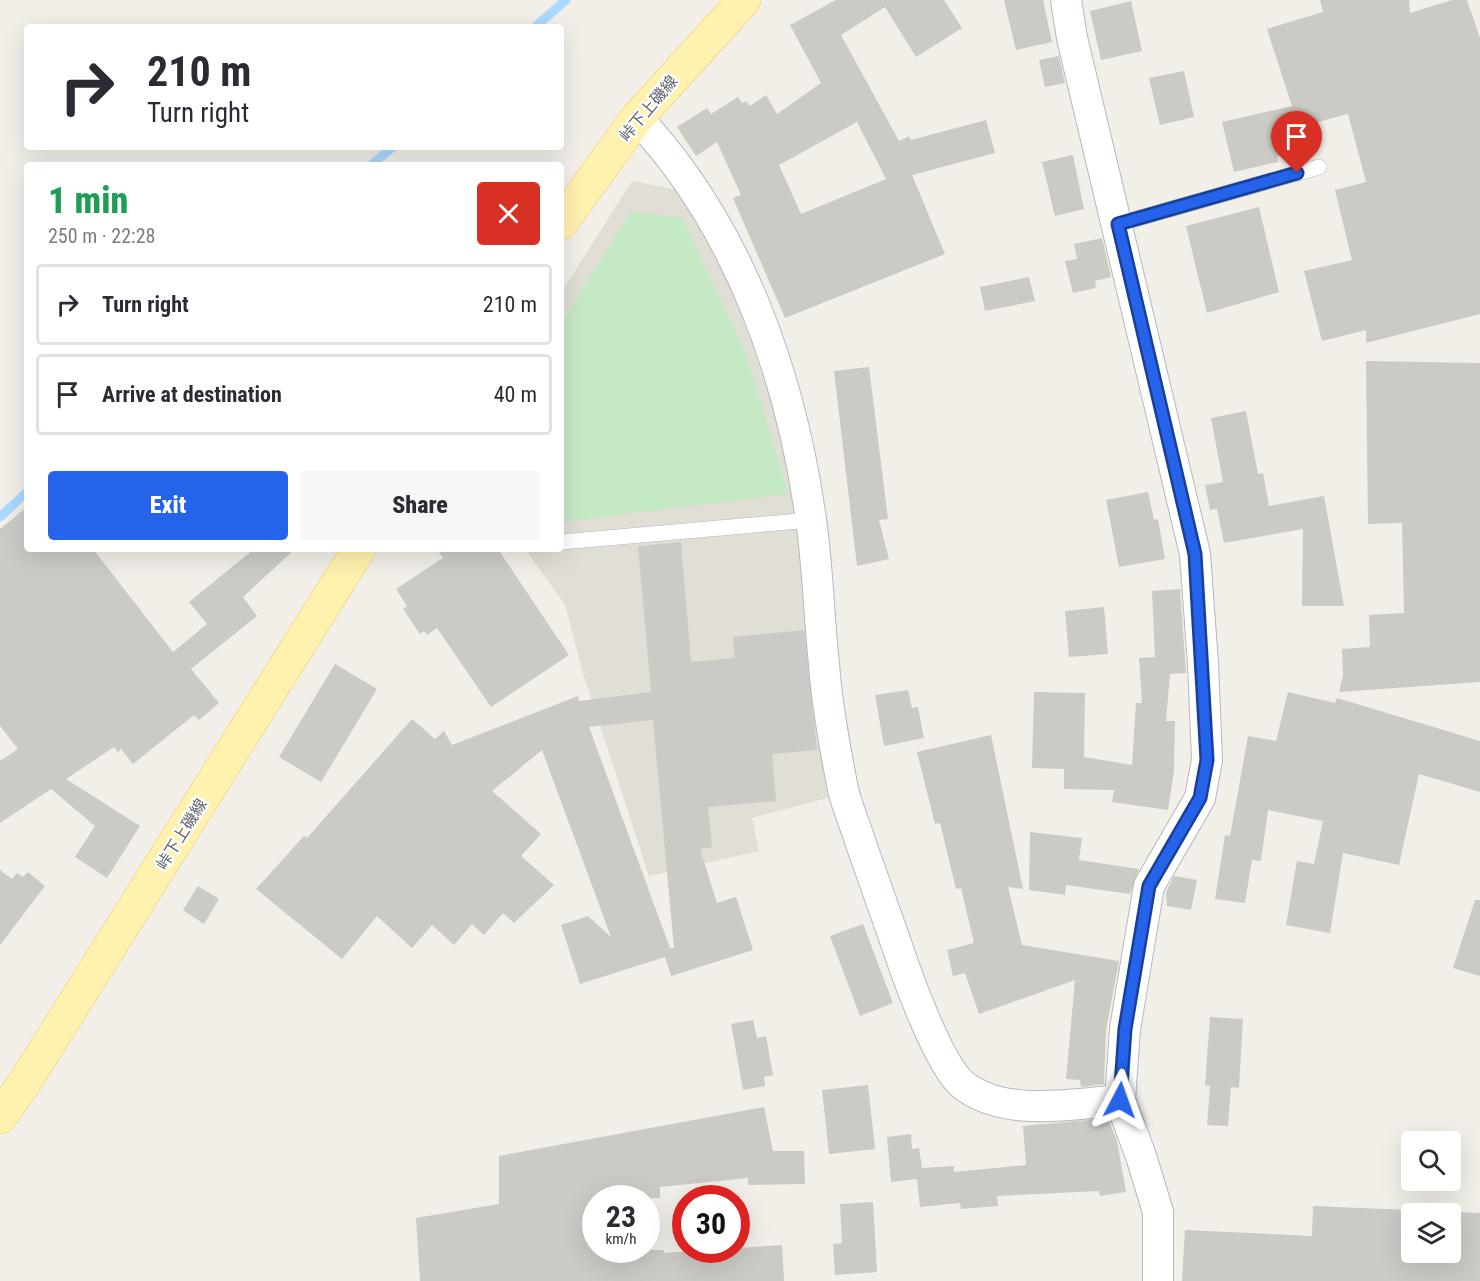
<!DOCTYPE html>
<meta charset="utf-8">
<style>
:root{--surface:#fff;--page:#f7f7f7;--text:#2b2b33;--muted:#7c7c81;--line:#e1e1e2;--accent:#2563eb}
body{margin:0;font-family:"Roboto Condensed","Noto Sans JP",sans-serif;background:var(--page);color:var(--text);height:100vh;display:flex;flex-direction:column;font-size:22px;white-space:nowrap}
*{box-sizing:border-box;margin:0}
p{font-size:20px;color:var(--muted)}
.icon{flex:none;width:33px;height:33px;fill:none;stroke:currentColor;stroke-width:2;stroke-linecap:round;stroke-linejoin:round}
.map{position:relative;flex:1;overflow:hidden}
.drawer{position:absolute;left:24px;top:162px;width:540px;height:390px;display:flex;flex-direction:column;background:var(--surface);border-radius:6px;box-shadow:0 6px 24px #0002}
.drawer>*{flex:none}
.banner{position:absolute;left:24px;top:24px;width:540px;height:126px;border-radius:6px;box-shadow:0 6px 24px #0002;background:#fff;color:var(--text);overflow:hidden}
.buttons{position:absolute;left:1401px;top:1131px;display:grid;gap:12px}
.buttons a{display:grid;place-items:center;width:60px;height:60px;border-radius:6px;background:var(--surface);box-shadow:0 6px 24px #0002;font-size:30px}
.speed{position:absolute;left:582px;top:1185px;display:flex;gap:12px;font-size:30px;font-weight:700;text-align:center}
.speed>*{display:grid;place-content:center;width:78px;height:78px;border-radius:50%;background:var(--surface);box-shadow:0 6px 24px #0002;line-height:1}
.speed small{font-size:15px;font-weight:400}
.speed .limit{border:9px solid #d22;background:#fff;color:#111}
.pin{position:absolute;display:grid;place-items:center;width:51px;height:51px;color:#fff;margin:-62px -26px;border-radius:50% 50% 50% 0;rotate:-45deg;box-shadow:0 0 6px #0007}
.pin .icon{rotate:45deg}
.me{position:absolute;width:66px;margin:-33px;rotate:4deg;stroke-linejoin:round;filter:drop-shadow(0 0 4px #0008)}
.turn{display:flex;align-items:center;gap:21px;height:126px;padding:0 24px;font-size:27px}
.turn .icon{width:78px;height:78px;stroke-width:2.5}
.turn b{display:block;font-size:42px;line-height:51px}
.round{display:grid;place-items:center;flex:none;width:63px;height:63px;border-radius:6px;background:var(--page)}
.overview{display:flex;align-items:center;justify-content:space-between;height:102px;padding:0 24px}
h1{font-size:36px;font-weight:800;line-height:45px;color:#1e9e55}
.primary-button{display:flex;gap:12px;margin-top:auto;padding:12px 24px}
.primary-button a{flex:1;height:69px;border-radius:6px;background:var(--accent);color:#fff;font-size:24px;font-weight:800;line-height:69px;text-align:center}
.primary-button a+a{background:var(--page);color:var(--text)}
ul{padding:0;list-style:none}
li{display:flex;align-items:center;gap:18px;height:81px;margin:0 12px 9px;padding:0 12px;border:3px solid var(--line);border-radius:6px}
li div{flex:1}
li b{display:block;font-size:22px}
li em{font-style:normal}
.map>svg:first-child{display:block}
.education{fill:#e1ded6}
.green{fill:#c5e8c5}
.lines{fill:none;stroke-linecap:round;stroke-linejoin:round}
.stream{stroke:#aadaff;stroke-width:9}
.building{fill:#cccac5;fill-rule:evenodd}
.lane-casing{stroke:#b5b8bc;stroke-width:16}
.street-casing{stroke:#b5b8bc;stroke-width:32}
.primary-casing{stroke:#f2c960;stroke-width:34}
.lane{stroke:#fff;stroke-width:15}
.street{stroke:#fff;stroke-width:30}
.primary{stroke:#fff2af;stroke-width:33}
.route-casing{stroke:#184099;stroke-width:15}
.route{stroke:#2563eb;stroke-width:10}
.labels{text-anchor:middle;stroke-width:4.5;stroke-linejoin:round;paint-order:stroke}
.street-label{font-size:16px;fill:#5f6368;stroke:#fff}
</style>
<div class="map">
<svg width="1480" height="1281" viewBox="0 0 1480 1281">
<rect width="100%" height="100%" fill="#f1efe8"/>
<polygon class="education" points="632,181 678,190 718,261 758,346 798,489 828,798 752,818 759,851 649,876 582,670 565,605 525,549 561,549 561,293"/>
<polygon class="green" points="631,211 682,218 745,351 789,494 561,522 561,324"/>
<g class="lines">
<g class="stream">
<polyline points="535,27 566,0"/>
<polyline points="371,165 393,147"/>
<polyline points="0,517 27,492"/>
</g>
</g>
<g class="building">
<path d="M836 0H944L962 28 916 57 885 7 841 35 899 141 909 136 911 140 986 120 995 153 912 175 945 254 785 318 733 198 741 195 717 142 696 156 677 127 707 108 711 114 738 97 742 103 746 101 750 106 766 95 777 114 821 83 790 25ZM857 122 886 179 801 214 779 165Z"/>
<polygon points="1004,0 1043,0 1052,42 1016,50"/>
<polygon points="1320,0 1409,0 1410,13 1452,0 1467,0 1480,38 1480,314 1366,343 1366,330 1322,341 1304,271 1352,260 1335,190 1366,182 1348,114 1289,130 1294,152 1277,156 1278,162 1234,172 1222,122 1292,106 1267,29 1323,12"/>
<polygon points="1131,1 1142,51 1101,60 1090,11"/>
<polygon points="1059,56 1065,83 1045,87 1039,60"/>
<polygon points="1184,71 1194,117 1160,125 1149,78"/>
<polygon points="1073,155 1084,209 1055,216 1042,162"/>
<polygon points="1259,207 1279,292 1207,313 1186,226"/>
<polygon points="1102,238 1111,277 1095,281 1096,288 1073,293 1065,261 1077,259 1074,244"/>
<polygon points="1029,277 1035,301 985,311 980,287"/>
<polygon points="1366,361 1480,363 1480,682 1339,692 1343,675 1342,649 1370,647 1369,615 1404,613 1402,523 1368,524"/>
<polygon points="869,367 888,519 879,520 889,559 857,566 834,371"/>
<polygon points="1246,411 1258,474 1263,473 1269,506 1324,496 1344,606 1302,606 1303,529 1224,543 1217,509 1210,510 1205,485 1223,482 1211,418"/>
<polygon points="1148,492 1154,520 1158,519 1165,559 1119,567 1106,500"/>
<polygon points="27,507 27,549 93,549 173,652 207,624 189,602 254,549 295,549 243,597 257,616 191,669 219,703 199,720 194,715 133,764 121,749 118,752 114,747 66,779 140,826 107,878 75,857 95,826 51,789 0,823 0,761 18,749 0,726 0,529"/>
<path d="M681 542 691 662 735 658 733 637 804 630 817 750 772 754 776 801 708 807 712 847 700 849 717 903 736 897 753 950 671 976 665 957 580 984 561 925 588 916 611 937 542 750 492 791 541 834 521 856 554 885 514 923 503 913 484 935 472 924 454 945 432 925 412 948 377 916 342 959 256 889 304 836 307 838 412 719 435 739 444 731 452 745 578 696 579 701 651 692 638 546ZM653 720 674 948H670L589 727Z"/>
<polygon points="437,549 498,549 569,655 491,707 437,628 427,635 424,631 420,634 403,609 407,606 396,589 443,558"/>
<polygon points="1180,589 1186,673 1170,674 1166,721 1175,721 1174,771 1168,810 1112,802 1114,790 1064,789 1064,769 1032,768 1034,692 1085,693 1084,757 1132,765 1136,703 1142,703 1139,658 1155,657 1152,591"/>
<polygon points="1104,607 1108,654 1069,657 1065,611"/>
<polygon points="335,664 377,689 321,782 279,757"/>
<polygon points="908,690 912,708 918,707 924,738 884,746 875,695"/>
<polygon points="1288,692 1335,703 1337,698 1480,741 1480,792 1419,774 1399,865 1343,853 1330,933 1286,925 1297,861 1314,864 1323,821 1268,810 1261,861 1252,860 1245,903 1215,899 1225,835 1230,836 1248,736 1276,741"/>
<polygon points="991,735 1023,889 1008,887 1022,945 1119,961 1106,1030 1104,1084 1081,1087 1080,1080 1066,1079 1075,980 979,1014 965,973 953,976 947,950 974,943 961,888 956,889 940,823 935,824 917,752"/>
<polygon points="1030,832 1082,838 1079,860 1139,869 1130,894 1066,885 1065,895 1029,890"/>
<polygon points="0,870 12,879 17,873 23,877 28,872 45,886 0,945"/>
<polygon points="1174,876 1197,880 1191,910 1167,906 1166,892"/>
<polygon points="198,886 219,899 204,924 183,910"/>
<polygon points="1475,900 1480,900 1480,976 1453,968"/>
<polygon points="863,924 893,1003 860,1016 830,936"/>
<polygon points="1210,1017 1243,1019 1239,1088 1231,1087 1228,1126 1207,1125 1210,1086 1205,1085"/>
<polygon points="753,1020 757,1038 766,1036 773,1075 764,1077 765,1086 743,1090 731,1024"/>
<polygon points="868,1085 875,1149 829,1154 822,1090"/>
<polygon points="764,1107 773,1151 804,1151 805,1184 748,1185 748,1178 660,1187 660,1198 596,1198 596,1250 664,1250 664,1253 782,1245 784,1281 420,1281 416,1218 499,1204 499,1156"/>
<polygon points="1108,1118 1117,1141 1126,1192 1100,1196 1099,1191 997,1196 998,1206 961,1209 960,1203 920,1207 917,1179 891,1182 887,1137 911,1134 912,1149 919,1148 922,1168 954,1166 954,1172 1026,1165 1023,1126"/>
<polygon points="873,1202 877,1272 835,1275 833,1244 842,1243 840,1204"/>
<path d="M1313 1206 1480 1213V1281H1182L1185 1230 1312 1236ZM1412 1214H1450V1252H1412Z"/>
</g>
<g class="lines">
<g class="lane-casing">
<g id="lane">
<polyline points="1118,224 1319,167"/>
<polyline points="561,542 811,520"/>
</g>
</g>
<g class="street-casing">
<g id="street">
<polyline points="1066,0 1072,38 1195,554 1203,664 1207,760 1200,798 1149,886 1125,1029 1120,1100 1141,1156 1158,1212 1158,1281"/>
<path d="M637 118C739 226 791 376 811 520 818 568 819 617 824 664 827 706 835 749 843 789 847 807 855 824 860 841 872 875 884 909 896 943 907 976 938 1063 962 1084 1003 1118 1072 1104 1120 1100"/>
</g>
</g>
<g class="primary-casing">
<g id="primary">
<polyline points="561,223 637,118 744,0"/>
<polyline points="0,1117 23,1085 359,549"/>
</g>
</g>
<use href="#lane" class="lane"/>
<use href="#street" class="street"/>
<use href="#primary" class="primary"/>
</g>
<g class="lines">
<g class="route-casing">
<polyline id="route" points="1120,1100 1125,1029 1149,886 1200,798 1207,760 1195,554 1118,224 1297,173"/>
</g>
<use href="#route" class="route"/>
</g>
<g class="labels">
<g class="street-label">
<text transform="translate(648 108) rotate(-50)" y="6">峠下上磯線</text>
<text transform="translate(181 834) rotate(-58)" y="6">峠下上磯線</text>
</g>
</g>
</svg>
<div class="buttons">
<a><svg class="icon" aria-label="search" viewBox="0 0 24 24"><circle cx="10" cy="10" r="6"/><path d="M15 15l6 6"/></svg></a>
<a><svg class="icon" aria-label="layers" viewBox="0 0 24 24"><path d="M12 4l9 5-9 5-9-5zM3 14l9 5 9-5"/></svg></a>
</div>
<div class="speed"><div>23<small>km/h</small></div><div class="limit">30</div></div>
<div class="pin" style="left:1297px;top:173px;background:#d93025"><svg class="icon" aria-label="arrive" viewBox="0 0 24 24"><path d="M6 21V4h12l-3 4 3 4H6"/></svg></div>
<svg class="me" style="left:1120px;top:1100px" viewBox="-20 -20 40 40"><path d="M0-17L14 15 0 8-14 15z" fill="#2563eb" stroke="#fff" stroke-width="4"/></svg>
<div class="banner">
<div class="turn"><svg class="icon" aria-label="right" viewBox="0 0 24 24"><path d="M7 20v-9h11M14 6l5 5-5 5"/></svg><div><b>210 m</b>Turn right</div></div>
</div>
<section class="drawer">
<div class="overview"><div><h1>1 min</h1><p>250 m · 22:28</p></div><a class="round" style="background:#d93025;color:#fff"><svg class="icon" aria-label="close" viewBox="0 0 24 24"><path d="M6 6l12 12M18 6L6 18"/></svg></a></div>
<ul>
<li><svg class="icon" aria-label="right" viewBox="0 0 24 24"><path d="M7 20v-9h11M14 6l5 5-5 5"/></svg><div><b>Turn right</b></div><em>210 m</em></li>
<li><svg class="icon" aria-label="arrive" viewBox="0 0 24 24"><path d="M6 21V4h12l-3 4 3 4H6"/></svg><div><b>Arrive at destination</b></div><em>40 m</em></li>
</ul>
<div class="primary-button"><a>Exit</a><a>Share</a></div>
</section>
</div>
